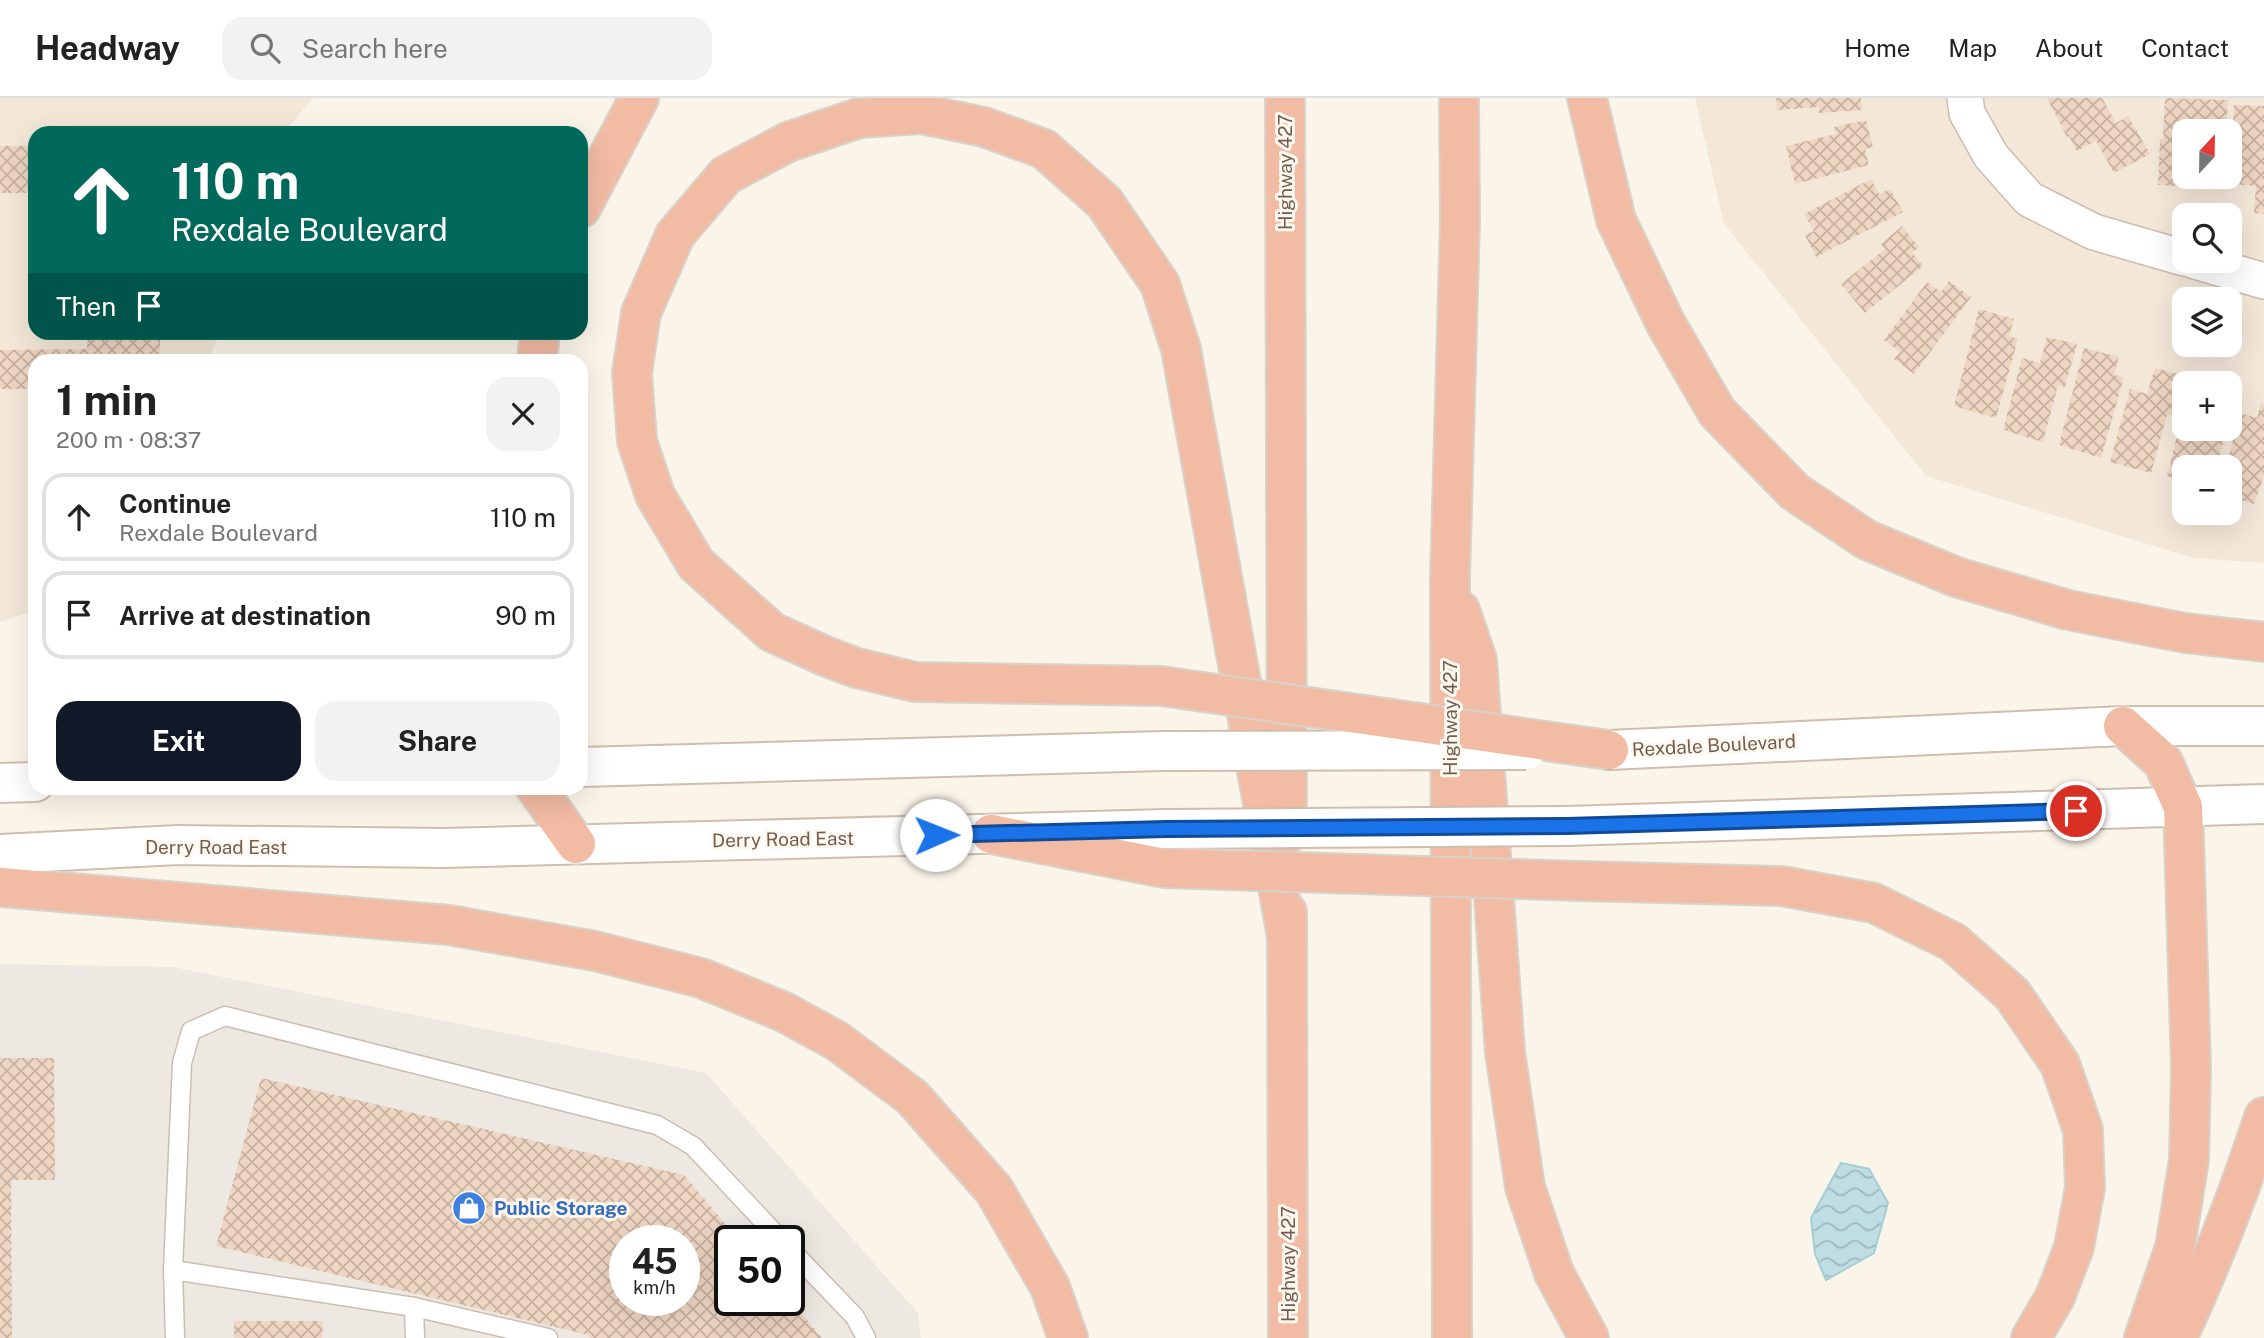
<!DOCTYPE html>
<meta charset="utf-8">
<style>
:root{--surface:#fff;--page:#f2f2f2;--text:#222;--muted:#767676;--line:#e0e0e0;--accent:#111827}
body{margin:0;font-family:"Public Sans",sans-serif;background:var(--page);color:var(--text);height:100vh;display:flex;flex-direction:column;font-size:26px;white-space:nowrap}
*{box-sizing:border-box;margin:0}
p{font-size:23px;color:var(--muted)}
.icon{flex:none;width:38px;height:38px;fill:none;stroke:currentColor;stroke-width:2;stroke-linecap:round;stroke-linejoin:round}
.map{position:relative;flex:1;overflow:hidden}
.sheet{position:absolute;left:28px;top:256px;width:560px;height:441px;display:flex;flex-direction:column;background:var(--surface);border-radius:21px;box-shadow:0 7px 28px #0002}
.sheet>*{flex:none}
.banner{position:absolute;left:28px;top:28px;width:560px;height:214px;border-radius:21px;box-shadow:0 7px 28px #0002;background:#00695c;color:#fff;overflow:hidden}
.needle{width:46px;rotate:22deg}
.buttons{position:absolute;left:2172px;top:21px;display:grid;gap:14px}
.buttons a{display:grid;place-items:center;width:70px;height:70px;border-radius:14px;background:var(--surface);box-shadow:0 7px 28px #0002;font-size:35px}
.speed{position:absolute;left:609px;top:1127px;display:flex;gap:14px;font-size:35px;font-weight:700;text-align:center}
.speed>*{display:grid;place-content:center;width:91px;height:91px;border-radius:50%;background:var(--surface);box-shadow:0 7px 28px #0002;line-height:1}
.speed small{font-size:18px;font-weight:400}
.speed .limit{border:4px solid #111;border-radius:10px;background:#fff;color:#111}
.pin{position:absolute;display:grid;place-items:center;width:60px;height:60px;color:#fff;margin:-30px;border:4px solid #fff;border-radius:50%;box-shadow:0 2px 7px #0007}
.me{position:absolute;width:77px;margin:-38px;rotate:89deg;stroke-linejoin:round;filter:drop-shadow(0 0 5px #0008)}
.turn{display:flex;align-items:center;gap:24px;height:147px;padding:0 28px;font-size:32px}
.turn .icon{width:91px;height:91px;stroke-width:2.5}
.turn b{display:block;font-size:49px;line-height:60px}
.then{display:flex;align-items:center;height:66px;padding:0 28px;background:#0003;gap:14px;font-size:26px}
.round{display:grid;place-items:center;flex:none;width:74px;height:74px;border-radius:21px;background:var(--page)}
.head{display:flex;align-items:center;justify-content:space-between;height:119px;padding:0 28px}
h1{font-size:42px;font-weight:700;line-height:52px}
.action{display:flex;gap:14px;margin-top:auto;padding:14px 28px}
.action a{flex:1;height:80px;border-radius:21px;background:var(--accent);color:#fff;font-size:28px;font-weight:700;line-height:80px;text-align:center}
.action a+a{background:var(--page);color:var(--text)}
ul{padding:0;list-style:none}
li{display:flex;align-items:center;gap:21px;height:88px;margin:0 14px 10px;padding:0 14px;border:4px solid var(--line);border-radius:21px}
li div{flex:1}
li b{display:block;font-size:26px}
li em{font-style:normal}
header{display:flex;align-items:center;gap:42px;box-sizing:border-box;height:98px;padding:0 35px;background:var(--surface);border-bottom:2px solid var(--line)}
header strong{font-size:33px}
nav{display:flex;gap:38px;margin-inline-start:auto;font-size:24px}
.search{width:490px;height:63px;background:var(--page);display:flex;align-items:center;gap:18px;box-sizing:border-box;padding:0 24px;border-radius:21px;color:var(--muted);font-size:26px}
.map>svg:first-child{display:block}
.residential{fill:#f3e7d8;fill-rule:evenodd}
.industrial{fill:#ede8e2;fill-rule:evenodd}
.water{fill:url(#water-waves);stroke:#a5cdd6;stroke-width:2}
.building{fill:url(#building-cross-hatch);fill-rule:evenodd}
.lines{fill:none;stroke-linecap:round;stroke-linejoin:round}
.lane-casing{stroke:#cdbdb0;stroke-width:21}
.street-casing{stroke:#cdbdb0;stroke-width:38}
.secondary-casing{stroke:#d0bead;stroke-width:42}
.highway-casing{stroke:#d8d2cd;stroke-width:42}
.lane{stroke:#fff;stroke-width:18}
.street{stroke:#fff;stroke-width:35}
.secondary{stroke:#fff;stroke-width:38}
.highway{stroke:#f2bba4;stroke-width:38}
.secondary-bridge-casing{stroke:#d0bead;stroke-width:42;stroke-linecap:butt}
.highway-bridge-casing{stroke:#d8d2cd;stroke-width:42;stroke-linecap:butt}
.secondary-bridge{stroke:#fff;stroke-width:38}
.highway-bridge{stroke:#f2bba4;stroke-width:38}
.route-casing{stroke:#114b97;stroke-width:18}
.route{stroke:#1a73e8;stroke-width:12}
.labels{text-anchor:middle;stroke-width:6;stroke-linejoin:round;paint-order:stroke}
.street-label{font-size:19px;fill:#755d4e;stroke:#fef9f0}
.shop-label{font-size:19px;font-weight:bold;fill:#366cbe;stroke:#fef9f0;text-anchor:start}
</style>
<header>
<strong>Headway</strong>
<div class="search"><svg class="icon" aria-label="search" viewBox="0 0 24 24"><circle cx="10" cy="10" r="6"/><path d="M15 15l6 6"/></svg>Search here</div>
<nav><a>Home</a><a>Map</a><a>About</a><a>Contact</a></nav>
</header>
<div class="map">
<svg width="2264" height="1240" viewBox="0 0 2264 1240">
<defs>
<pattern id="water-waves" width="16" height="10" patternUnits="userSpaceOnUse" patternTransform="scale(1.75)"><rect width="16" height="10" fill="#bedee4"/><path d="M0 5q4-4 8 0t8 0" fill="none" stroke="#9fb7bb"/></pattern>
<pattern id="building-cross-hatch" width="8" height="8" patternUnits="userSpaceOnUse" patternTransform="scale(1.75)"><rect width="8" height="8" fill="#efd6c2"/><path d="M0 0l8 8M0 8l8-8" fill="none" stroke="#c6b1a0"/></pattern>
</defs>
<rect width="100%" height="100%" fill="#fbf5e9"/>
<g class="residential">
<polygon points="0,0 313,0 283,35 35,35 35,234 219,235 209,262 35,262 35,512 0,524"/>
<path d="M1695 0H2264V465L2193 460 1926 378 1724 126ZM2184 33H2230V79H2184ZM2184 117H2230V163H2184ZM2184 201H2230V247H2184ZM2184 285H2230V331H2184ZM2184 369H2230V415H2184Z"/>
</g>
<path class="industrial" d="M0 866 173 869 706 975 918 1215 921 1240H0ZM625 1143H684V1202H625ZM730 1143H789V1202H730Z"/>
<polygon class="water" points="1841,1065 1869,1071 1888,1105 1874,1155 1826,1182 1815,1156 1811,1120"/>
<g class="building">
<polygon points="1776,0 1861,0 1862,12 1819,15 1819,9 1777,12"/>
<polygon points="2047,0 2102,0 2116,25 2128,18 2150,56 2114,75 2096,43 2077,53 2069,38 2067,39"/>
<polygon points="2165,0 2228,2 2226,33 2184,33 2184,79 2196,79 2195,89 2158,87 2160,41 2163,41"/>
<polygon points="2234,7 2264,8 2264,116 2254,115 2256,88 2230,86"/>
<polygon points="1866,22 1873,49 1865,51 1869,67 1795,86 1786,48 1836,36 1834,29"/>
<rect x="0" y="48" width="35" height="47"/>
<polygon points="1871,81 1879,96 1890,91 1903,114 1816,159 1805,137 1814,133 1804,116"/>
<polygon points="1902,128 1919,149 1912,155 1923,168 1865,215 1841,186 1885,151 1881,146"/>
<polygon points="1949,183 1971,199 1914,276 1894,261 1900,254 1884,242 1927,184 1941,194"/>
<polygon points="1979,211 2014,221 2009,238 2018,241 1996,320 1954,308"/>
<polygon points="87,234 160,234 160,256 112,257 112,262 35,262 35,291 0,291 0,252 87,251"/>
<polygon points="2047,239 2077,246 2065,289 2058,287 2043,344 2003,332 2022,260 2040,265"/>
<polygon points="2084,250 2119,259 2114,277 2124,279 2101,360 2059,347"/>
<polygon points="2155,270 2186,278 2174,319 2167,317 2151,375 2110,364 2130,291 2147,296"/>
<polygon points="2261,305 2264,306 2264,378 2254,406 2234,400 2238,386 2230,384 2230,369 2226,369 2240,315 2257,320"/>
<polygon points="2183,313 2184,331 2227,331 2216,369 2184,369 2184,383 2167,378"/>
<polygon points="0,960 54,960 55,1082 11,1082 12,1240 0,1240"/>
<path d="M261 980 684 1077 740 1143H730V1202H790L822 1240H590L588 1237 216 1148ZM625 1143H684V1202H625Z"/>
<polygon points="234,1223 323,1223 322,1240 234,1240"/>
</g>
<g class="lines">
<g class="lane-casing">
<g id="lane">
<polyline points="789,1150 855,1219 866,1240"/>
<polyline points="173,1172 182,965 191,933 225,918 657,1027 693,1048 782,1143"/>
<polyline points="175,1240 173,1172 414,1209"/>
<polyline points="415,1240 414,1209 548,1240"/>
</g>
</g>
<g class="street-casing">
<g id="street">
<polyline points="1965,0 1967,15 1991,58 2029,101 2094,134 2184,160"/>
<polyline points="2195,163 2264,183"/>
</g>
</g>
<g class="secondary-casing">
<g id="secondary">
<polyline points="1609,652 2123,628 2264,628"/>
<polyline points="581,669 1164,653"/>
<polyline points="0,685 35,684"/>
<polyline points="1567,728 2264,706"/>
<polyline points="0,756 178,747 444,750 1166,731"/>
</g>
</g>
<g class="highway-casing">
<g id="highway">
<polyline points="1285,0 1287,736"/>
<polyline points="1587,0 1616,122 1666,226 1717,314 1795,394 1867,442 1956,479 2068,512 2185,535 2264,544"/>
<polyline points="581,110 639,0"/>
<polyline points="537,262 540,234"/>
<polyline points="1460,512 1477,562 1505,954 1525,1089 1554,1175 1589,1240"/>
<polyline points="1161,588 915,584 857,570 825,558 772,534 696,466 655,397 637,343 632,275 641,215 675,137 726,77 788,44 859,20 921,16 984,29 1044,51 1104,104 1160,186 1181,251 1287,839"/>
<polyline points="2123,628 2163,664 2183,709 2191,969 2189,1062 2175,1149 2144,1240"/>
<polyline points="536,690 576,746"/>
<polyline points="991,736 1164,770"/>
<polyline points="1580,783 1782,788 1874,805 1953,844 2012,896 2060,966 2083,1032 2085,1090 2074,1149 2055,1199 2031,1240"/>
<polyline points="0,789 449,827 595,853 701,880 784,914 837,943 912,999 994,1092 1050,1189 1068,1240"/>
<polyline points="1287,814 1288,1240"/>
<polyline points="1452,1240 1450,480 1460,122 1459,0"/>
<path d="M2177 1240C2211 1168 2239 1095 2264 1019"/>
</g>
</g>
<use href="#lane" class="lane"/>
<use href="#street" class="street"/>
<use href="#secondary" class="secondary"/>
<use href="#highway" class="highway"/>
<g class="secondary-bridge-casing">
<g id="secondary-bridge">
<polyline points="1164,653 1526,652"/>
<polyline points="1166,731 1567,728"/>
</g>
</g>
<g class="highway-bridge-casing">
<g id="highway-bridge">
<polyline points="1161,588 1609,652"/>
<polyline points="1164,770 1580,783"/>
</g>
</g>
<use href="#secondary-bridge" class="secondary-bridge"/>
<use href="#highway-bridge" class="highway-bridge"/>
</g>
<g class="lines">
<g class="route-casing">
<polyline id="route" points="936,737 1166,731 1567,728 2076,713"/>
</g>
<use href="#route" class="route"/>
</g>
<defs>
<g id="shop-disc" transform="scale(1.75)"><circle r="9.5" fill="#3f7fe0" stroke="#fef9f0"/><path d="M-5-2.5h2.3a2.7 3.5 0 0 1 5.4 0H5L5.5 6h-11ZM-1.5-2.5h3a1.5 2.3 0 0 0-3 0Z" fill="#fff"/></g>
</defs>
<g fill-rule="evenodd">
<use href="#shop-disc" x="469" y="1110"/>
</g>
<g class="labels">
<g class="street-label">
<text transform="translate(1285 74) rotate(-90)" y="7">Highway 427</text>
<text transform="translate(1450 620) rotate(-90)" y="7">Highway 427</text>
<text transform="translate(1714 647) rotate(-3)" y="7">Rexdale Boulevard</text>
<text transform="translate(783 741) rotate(-1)" y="7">Derry Road East</text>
<text x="216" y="756">Derry Road East</text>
<text transform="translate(1288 1166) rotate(-90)" y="7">Highway 427</text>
</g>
<g class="shop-label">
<text x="494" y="1117">Public Storage</text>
</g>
</g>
</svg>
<div class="buttons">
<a><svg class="needle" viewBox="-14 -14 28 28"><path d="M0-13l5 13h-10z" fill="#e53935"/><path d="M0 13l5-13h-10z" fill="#767676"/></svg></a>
<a><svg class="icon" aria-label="search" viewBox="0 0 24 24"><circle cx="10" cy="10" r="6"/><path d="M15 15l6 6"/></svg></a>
<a><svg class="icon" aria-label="layers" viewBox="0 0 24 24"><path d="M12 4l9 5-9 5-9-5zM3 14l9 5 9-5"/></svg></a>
<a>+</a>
<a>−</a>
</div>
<div class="speed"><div>45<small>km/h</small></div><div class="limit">50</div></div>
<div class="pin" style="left:2076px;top:713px;background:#d93025"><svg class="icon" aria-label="arrive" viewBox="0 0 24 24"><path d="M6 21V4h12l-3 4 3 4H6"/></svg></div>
<svg class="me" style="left:936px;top:737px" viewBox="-20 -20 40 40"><circle r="19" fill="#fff"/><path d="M0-13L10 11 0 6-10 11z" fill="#1a73e8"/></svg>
<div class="banner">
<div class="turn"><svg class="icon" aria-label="ahead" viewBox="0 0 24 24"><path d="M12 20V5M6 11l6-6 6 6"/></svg><div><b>110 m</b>Rexdale Boulevard</div></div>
<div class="then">Then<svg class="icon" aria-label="arrive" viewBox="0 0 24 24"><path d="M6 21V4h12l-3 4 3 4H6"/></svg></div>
</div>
<section class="sheet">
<div class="head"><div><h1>1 min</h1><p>200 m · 08:37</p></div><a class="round"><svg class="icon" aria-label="close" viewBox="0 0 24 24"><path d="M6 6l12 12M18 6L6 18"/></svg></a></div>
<ul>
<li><svg class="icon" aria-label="ahead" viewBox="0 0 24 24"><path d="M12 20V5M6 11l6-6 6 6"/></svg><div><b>Continue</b><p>Rexdale Boulevard</p></div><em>110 m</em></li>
<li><svg class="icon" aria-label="arrive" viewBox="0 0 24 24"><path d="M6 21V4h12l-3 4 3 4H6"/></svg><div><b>Arrive at destination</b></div><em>90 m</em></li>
</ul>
<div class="action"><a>Exit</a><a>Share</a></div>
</section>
</div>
